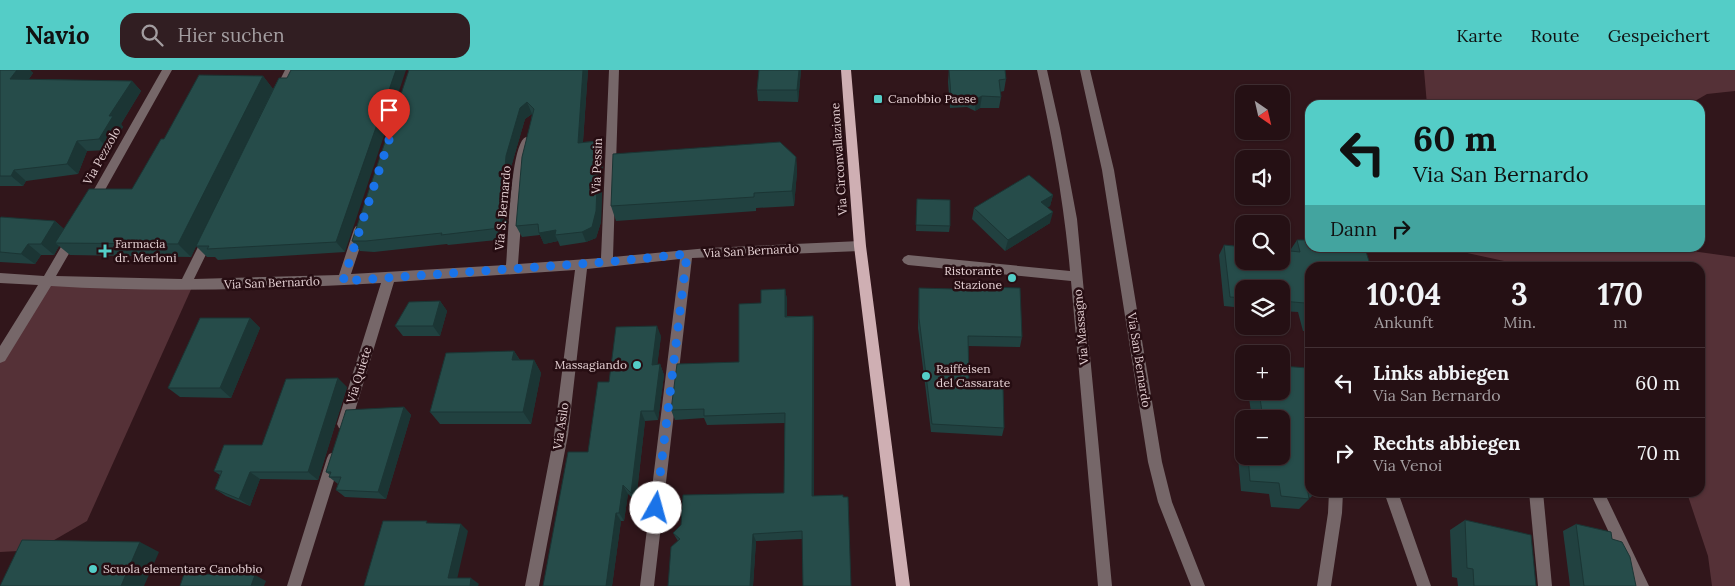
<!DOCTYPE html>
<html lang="de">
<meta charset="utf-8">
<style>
:root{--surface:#251014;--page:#311e22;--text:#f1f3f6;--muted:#a39da0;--line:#423034;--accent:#54cdc7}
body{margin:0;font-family:Lora,serif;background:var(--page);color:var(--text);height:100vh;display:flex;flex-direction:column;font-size:19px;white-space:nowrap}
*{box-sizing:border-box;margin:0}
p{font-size:16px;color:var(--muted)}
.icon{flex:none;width:28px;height:28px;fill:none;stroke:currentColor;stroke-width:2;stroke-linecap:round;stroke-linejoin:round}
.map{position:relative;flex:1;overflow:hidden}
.details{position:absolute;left:1305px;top:192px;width:400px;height:235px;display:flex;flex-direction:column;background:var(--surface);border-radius:15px;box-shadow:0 1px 4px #0004,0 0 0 1px var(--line)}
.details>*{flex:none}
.banner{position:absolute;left:1305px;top:30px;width:400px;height:152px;border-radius:15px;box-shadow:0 1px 4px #0004,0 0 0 1px var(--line);background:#54cdc7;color:#111;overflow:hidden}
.needle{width:32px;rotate:146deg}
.controls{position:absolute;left:1235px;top:15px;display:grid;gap:10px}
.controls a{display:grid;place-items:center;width:55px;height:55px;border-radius:10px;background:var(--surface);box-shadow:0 1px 4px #0004,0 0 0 1px var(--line);font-size:25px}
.pin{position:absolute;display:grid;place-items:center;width:42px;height:42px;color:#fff;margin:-51px -21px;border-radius:50% 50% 50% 0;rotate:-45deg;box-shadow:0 0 5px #0007}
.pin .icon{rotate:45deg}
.me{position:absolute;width:55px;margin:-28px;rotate:7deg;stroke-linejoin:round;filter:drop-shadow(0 0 4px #0008)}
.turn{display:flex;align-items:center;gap:18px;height:105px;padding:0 25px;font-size:22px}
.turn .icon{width:65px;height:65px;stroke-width:2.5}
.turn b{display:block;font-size:35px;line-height:42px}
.then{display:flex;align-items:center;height:48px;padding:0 25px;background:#0003;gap:10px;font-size:19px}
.eta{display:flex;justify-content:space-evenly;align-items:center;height:85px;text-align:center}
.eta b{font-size:30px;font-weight:800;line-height:35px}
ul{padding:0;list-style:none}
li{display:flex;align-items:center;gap:15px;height:70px;padding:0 25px;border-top:1px solid var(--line)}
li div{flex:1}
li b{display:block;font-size:19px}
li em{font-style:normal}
header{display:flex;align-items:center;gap:30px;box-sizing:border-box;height:70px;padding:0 25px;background:var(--accent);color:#111}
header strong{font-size:24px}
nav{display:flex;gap:28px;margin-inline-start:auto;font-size:18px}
.search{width:350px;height:45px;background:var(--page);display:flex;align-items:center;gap:12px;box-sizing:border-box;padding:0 18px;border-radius:15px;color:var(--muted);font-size:19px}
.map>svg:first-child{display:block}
.green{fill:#553137}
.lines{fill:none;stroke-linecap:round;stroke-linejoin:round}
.minor{fill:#766769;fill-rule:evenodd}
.major{fill:#cfafb3;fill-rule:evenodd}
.wall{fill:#214140}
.shaded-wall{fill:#1b3534}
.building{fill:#264c4a;stroke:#1b3534}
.route{stroke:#1a73e8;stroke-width:9;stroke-dasharray:0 16.2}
.poi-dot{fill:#54cdc7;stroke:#260d12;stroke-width:2}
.labels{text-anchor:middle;stroke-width:5;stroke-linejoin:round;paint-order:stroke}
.poi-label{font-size:12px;fill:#e2ced1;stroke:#260d12;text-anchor:start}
.street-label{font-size:12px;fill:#e2ced1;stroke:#260d12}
</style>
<header>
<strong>Navio</strong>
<div class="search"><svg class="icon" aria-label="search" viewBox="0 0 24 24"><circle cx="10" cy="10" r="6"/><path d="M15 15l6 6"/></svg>Hier suchen</div>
<nav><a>Karte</a><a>Route</a><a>Gespeichert</a></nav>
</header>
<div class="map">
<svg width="1735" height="516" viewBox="0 0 1735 516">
<rect width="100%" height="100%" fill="#31161b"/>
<g class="green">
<polygon points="1424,0 1735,0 1735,21 1707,24 1688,35 1427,35"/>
<polygon points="1444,178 1670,178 1735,187 1735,516 1712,516 1708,486 1687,423 1700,422 1700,198 1532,197"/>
<polygon points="47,212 193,215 87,451 37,480 0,482 0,287"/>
</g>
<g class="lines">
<g class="minor">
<polygon points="162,0 172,0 96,136 88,136 86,133 88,130"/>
<polygon points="285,0 295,0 283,25 275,25 274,22"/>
<path d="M609 0H619L613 187 708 178 860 171 864 173 866 176 864 179 860 181 692 188 654 516H640L680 189 587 199 568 365 539 516H525L554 365 575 200 394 212 351 354 349 358 344 360 339 358 337 354 381 213C272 219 161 223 51 216L5 291 0 293V276L38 215 0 213V203L44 206 68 165H76L78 168 56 206 182 209 204 165H212L214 168 194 209 339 205 354 159 356 156H364L366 159 351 204 506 195C508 176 510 72 526 67L531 71 525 98 518 194 601 188Z"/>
<path d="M1037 0H1047L1060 58 1077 149 1112 516H1098L1071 211 908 195 904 193 902 190 904 187 908 185 1070 201C1064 133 1052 67 1037 0Z"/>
<polygon points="1080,0 1090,0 1114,100 1162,392 1172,432 1205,516 1191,516 1158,432 1148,392 1102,100"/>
<polygon points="334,382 339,384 341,388 301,516 287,516 327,388 329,384"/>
<polygon points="1329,422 1343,422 1342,443 1331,516 1317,516 1328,443"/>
<polygon points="1384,422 1398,422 1431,516 1417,516"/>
<polygon points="1529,422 1543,422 1552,516 1538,516"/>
<polygon points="1590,422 1604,422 1649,516 1634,516"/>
</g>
<polygon class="major" points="841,0 851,0 866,176 910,516 896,516 854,176"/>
</g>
<g class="wall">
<polygon points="0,0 30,0 33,3 29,9 132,11 141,21 121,54 123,57 109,80 87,81 78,104 26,111 23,116 0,116"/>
<polygon points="409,0 588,0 583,72 599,71 603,82 601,152 596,168 586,172 560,176 558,171 544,174 540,165 522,167 516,156 532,44 525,49 511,97 506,169 448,175 447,174 374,182 360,181 352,171"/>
<polygon points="801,0 798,32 758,31 757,20"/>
<polygon points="949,0 1006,9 1004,21 1000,22 1001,27 999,38 980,38 975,41 967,37 950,38 948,12"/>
<polygon points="263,6 273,19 279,8 345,182 218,190 215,187 207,187 196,176 191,187 70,185 59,176 54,185 41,185 35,194 0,192 0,148 55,151 64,159 132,119 164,69"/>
<polygon points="796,87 797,102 794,136 756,138 756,141 616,151 611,136"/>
<polygon points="1053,125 1050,136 1047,137 1050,153 1005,181 972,149 974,138"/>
<polygon points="917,129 950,156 949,162 916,161"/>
<polygon points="1297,170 1310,198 1310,267 1309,261 1303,261 1298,242 1281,241 1281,219 1244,219 1244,238 1224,236 1219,185 1224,175 1291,181 1291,179"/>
<polygon points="919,218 1022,267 1020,277 968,276 969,316 1004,358 1002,366 931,362 918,258"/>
<polygon points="785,219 787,230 787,246 813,246 814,256 802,469 756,471 753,516 668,516 678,471 673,463 784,423 785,353 707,355 704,348 675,350 671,340 739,292 761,233"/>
<polygon points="440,231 447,241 440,266 403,266 395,256"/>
<polygon points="250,248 260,258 231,328 180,327 168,318"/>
<polygon points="661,266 657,295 660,294 664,305 658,350 645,351 636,431 628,424 624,451 621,451 612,516 588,382 609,312"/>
<polygon points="514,281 520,290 534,290 541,303 531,354 440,354 430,342"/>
<polygon points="1310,308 1310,422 1316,422 1310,428 1309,427 1309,429 1299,439 1271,437 1269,424 1241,421 1238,387 1244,379 1244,386 1281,386 1281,349 1252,349 1248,321 1281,321"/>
<polygon points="347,317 318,410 260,409 250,436 226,426 215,419 220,405 214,401 262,375"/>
<polygon points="404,337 411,345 386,429 345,427 336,420 338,414 329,407 330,405 326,402"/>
<polygon points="1465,450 1536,516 1458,516 1457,508 1452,507 1450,460"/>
<polygon points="1576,454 1612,469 1636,516 1570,516 1563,461"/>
</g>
<g class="shaded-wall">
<polygon points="17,0 30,0 33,3 21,20 10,9"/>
<polygon points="396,0 406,0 345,182 336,172"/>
<polygon points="583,0 588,0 582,84 578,73"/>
<polygon points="799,0 801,0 798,32 797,20"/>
<polygon points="263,6 273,19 191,187 178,174"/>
<polygon points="132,11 141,21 121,54 123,57 109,80 99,69 109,46"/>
<polygon points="982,26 980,38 975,41 976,29"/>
<polygon points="527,32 532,44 525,49 511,97 506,169 500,158 506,86 520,38"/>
<polygon points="77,71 87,81 78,104 67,94"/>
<polygon points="599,71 603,82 601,152 596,168 586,172 582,162"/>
<polygon points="796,87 797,102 794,136 792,121"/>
<polygon points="14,100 26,111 23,116 11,106"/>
<polygon points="1053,125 1050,136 1039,143 1041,132"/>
<polygon points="1053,142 1050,153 1005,181 1008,170"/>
<polygon points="55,151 67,162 55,173 59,176 54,185 41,174"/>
<polygon points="556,160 555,165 558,171 544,174 539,163"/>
<polygon points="28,174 41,185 35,194 21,184"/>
<polygon points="785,219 787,230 787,257 785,247"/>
<polygon points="440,231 447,241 440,266 433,256"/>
<polygon points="813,246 814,256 814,435 812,426"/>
<polygon points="250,248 260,258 231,328 220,318"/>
<polygon points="657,256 661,266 656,305 652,295"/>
<polygon points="514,281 522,294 512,290"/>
<polygon points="534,290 541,303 531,354 523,342"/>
<polygon points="660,294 664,305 658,350 654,341"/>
<polygon points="338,308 347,317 318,410 308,402"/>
<polygon points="404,337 411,345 386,429 378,422"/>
<polygon points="641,341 645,351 636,431 631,423"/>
<polygon points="250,402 260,409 250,436 239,429"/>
<polygon points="623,415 628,424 624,451 619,443"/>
<polygon points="616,443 621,451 612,516 606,516"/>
<polygon points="461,454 468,461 456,514 448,508"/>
<polygon points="753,464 756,471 753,516 750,516"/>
<polygon points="140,472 159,482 144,516 121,516"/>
<polygon points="255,505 266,511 264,516 251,516"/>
<polygon points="471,508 479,514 478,516 470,516"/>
</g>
<g class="building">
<polygon points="0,0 17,0 10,9 132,11 109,46 113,46 99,69 77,71 67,94 14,100 11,106 0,106"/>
<polygon points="291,0 396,0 336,172 207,179 209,176 196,176 279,8 287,8"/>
<polygon points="409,0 583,0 578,73 599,71 596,141 592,157 582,162 555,165 556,160 539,163 538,154 516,156 522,87 534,39 527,32 520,38 506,86 500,158 441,165 442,163 366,171 352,171"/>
<polygon points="759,0 799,0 797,20 757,20"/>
<polygon points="949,0 1005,0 1006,9 999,10 1001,27 982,26 976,29 969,25 951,26"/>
<polygon points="199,5 263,6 178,174 55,173 89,119 132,119 161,69 164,69"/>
<polygon points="780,72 796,87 792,121 754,123 754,127 611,136 613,84"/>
<polygon points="1029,105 1053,125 1041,132 1053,142 1008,170 974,138"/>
<polygon points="917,129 950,130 950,156 916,155"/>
<polygon points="1,147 55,151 41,174 28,174 21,184 0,182 0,148"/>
<polygon points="1297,170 1310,170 1310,178 1365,178 1371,198 1310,198 1310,252 1309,252 1305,233 1281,231 1281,219 1244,219 1244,228 1230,227 1224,175 1244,177 1244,191 1281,191 1281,180 1300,182"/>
<polygon points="954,216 1020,218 1022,267 968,266 969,316 1003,317 1004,358 932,354 919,248 919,218 954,219"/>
<polygon points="785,219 785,247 813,246 812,426 843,425 843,427 848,427 851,516 803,516 802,461 753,464 750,516 668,516 671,477 680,469 673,463 681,455 683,425 784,423 785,343 704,346 704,339 671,340 677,294 739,292 739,234 761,233 761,220"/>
<polygon points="440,231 433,256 395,256 409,232"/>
<polygon points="200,248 250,248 220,318 168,318"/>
<polygon points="657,256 652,295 660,294 654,341 641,341 631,423 623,415 619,443 616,443 606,516 543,516 568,382 588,382 598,312 609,312 616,257"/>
<polygon points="514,281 512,290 534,290 523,342 430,342 446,283"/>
<polygon points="1281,296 1308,298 1310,308 1310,327 1309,327 1310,331 1310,416 1307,416 1309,429 1281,426 1279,413 1250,411 1248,386 1281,386 1281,349 1263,349 1259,321 1281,321"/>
<polygon points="338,308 308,402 250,402 239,429 215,419 222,401 214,401 224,375 262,375 286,309"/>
<polygon points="404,337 378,422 336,420 341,407 329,407 331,402 326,402 346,340"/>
<polygon points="1465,450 1531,465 1536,516 1474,516 1473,499 1467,498"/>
<polygon points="383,451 427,451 426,453 461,454 448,508 471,508 470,516 364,516"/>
<polygon points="1576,454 1611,462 1612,469 1622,472 1630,487 1636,516 1584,516"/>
<polygon points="22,470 140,472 121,516 0,516"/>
<polygon points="184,504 255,505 251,516 180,516"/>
</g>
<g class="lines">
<polyline class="route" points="389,70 343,211 607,192 687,184 656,438"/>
</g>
<g class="poi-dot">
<rect x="873" y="24" width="10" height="10" rx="2.5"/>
<path d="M102.5 173.5h5v5h5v5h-5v5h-5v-5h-5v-5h5z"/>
<circle cx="1012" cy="208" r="5"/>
<circle cx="637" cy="295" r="5"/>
<circle cx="926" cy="306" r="5"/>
<circle cx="93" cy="499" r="5"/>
</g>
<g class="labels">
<g class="poi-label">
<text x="888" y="33">Canobbio Paese</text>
<text x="115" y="178">Farmacia<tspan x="115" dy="14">dr. Merloni</tspan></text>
<text x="1002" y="205" text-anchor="end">Ristorante<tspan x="1002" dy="14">Stazione</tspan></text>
<text x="627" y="299" text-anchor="end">Massagiando</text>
<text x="936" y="303">Raiffeisen<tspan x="936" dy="14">del Cassarate</tspan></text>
<text x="103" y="503">Scuola elementare Canobbio</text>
</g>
<g class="street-label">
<text transform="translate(102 86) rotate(-61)" y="4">Via Pezzolo</text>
<text transform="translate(839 89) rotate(-94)" y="4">Via Circonvallazione</text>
<text transform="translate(597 96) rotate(-88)" y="4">Via Pessin</text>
<text transform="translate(503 138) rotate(-85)" y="4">Via S. Bernardo</text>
<text transform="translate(751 181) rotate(-3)" y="4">Via San Bernardo</text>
<text transform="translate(272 213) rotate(-2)" y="4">Via San Bernardo</text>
<text transform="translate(1081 257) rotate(-95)" y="4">Via Massagno</text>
<text transform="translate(1139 290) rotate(81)" y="4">Via San Bernardo</text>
<text transform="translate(359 305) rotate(-73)" y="4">Via Quiete</text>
<text transform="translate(561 356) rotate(-81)" y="4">Via Asilo</text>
</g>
</g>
</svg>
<div class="controls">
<a><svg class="needle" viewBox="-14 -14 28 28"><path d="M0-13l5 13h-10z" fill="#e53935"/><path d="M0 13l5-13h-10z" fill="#a39da0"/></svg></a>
<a><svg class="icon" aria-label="sound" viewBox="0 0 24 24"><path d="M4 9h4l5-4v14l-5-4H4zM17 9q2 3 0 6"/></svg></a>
<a><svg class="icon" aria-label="search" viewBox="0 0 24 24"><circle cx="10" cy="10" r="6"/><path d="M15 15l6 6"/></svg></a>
<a><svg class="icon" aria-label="layers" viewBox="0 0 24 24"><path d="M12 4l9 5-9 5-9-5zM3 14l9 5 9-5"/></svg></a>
<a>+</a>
<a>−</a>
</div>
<div class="pin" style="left:389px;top:70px;background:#d93025"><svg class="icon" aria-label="arrive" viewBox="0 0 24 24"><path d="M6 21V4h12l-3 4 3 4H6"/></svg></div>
<svg class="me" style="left:656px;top:438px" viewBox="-20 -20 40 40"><circle r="19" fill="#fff"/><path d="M0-13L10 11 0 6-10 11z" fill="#1a73e8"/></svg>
<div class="banner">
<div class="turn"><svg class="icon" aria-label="left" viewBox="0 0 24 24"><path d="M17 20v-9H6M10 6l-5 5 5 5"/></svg><div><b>60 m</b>Via San Bernardo</div></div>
<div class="then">Dann<svg class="icon" aria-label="right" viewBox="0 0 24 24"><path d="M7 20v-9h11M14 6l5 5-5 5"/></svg></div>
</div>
<section class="details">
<div class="eta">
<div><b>10:04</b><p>Ankunft</p></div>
<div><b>3</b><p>Min.</p></div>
<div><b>170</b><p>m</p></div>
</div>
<ul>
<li><svg class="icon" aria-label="left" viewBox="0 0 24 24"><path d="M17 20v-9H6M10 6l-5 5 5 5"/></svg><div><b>Links abbiegen</b><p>Via San Bernardo</p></div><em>60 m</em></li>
<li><svg class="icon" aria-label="right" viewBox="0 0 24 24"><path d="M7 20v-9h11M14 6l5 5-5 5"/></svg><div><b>Rechts abbiegen</b><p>Via Venoi</p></div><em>70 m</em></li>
</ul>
</section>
</div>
